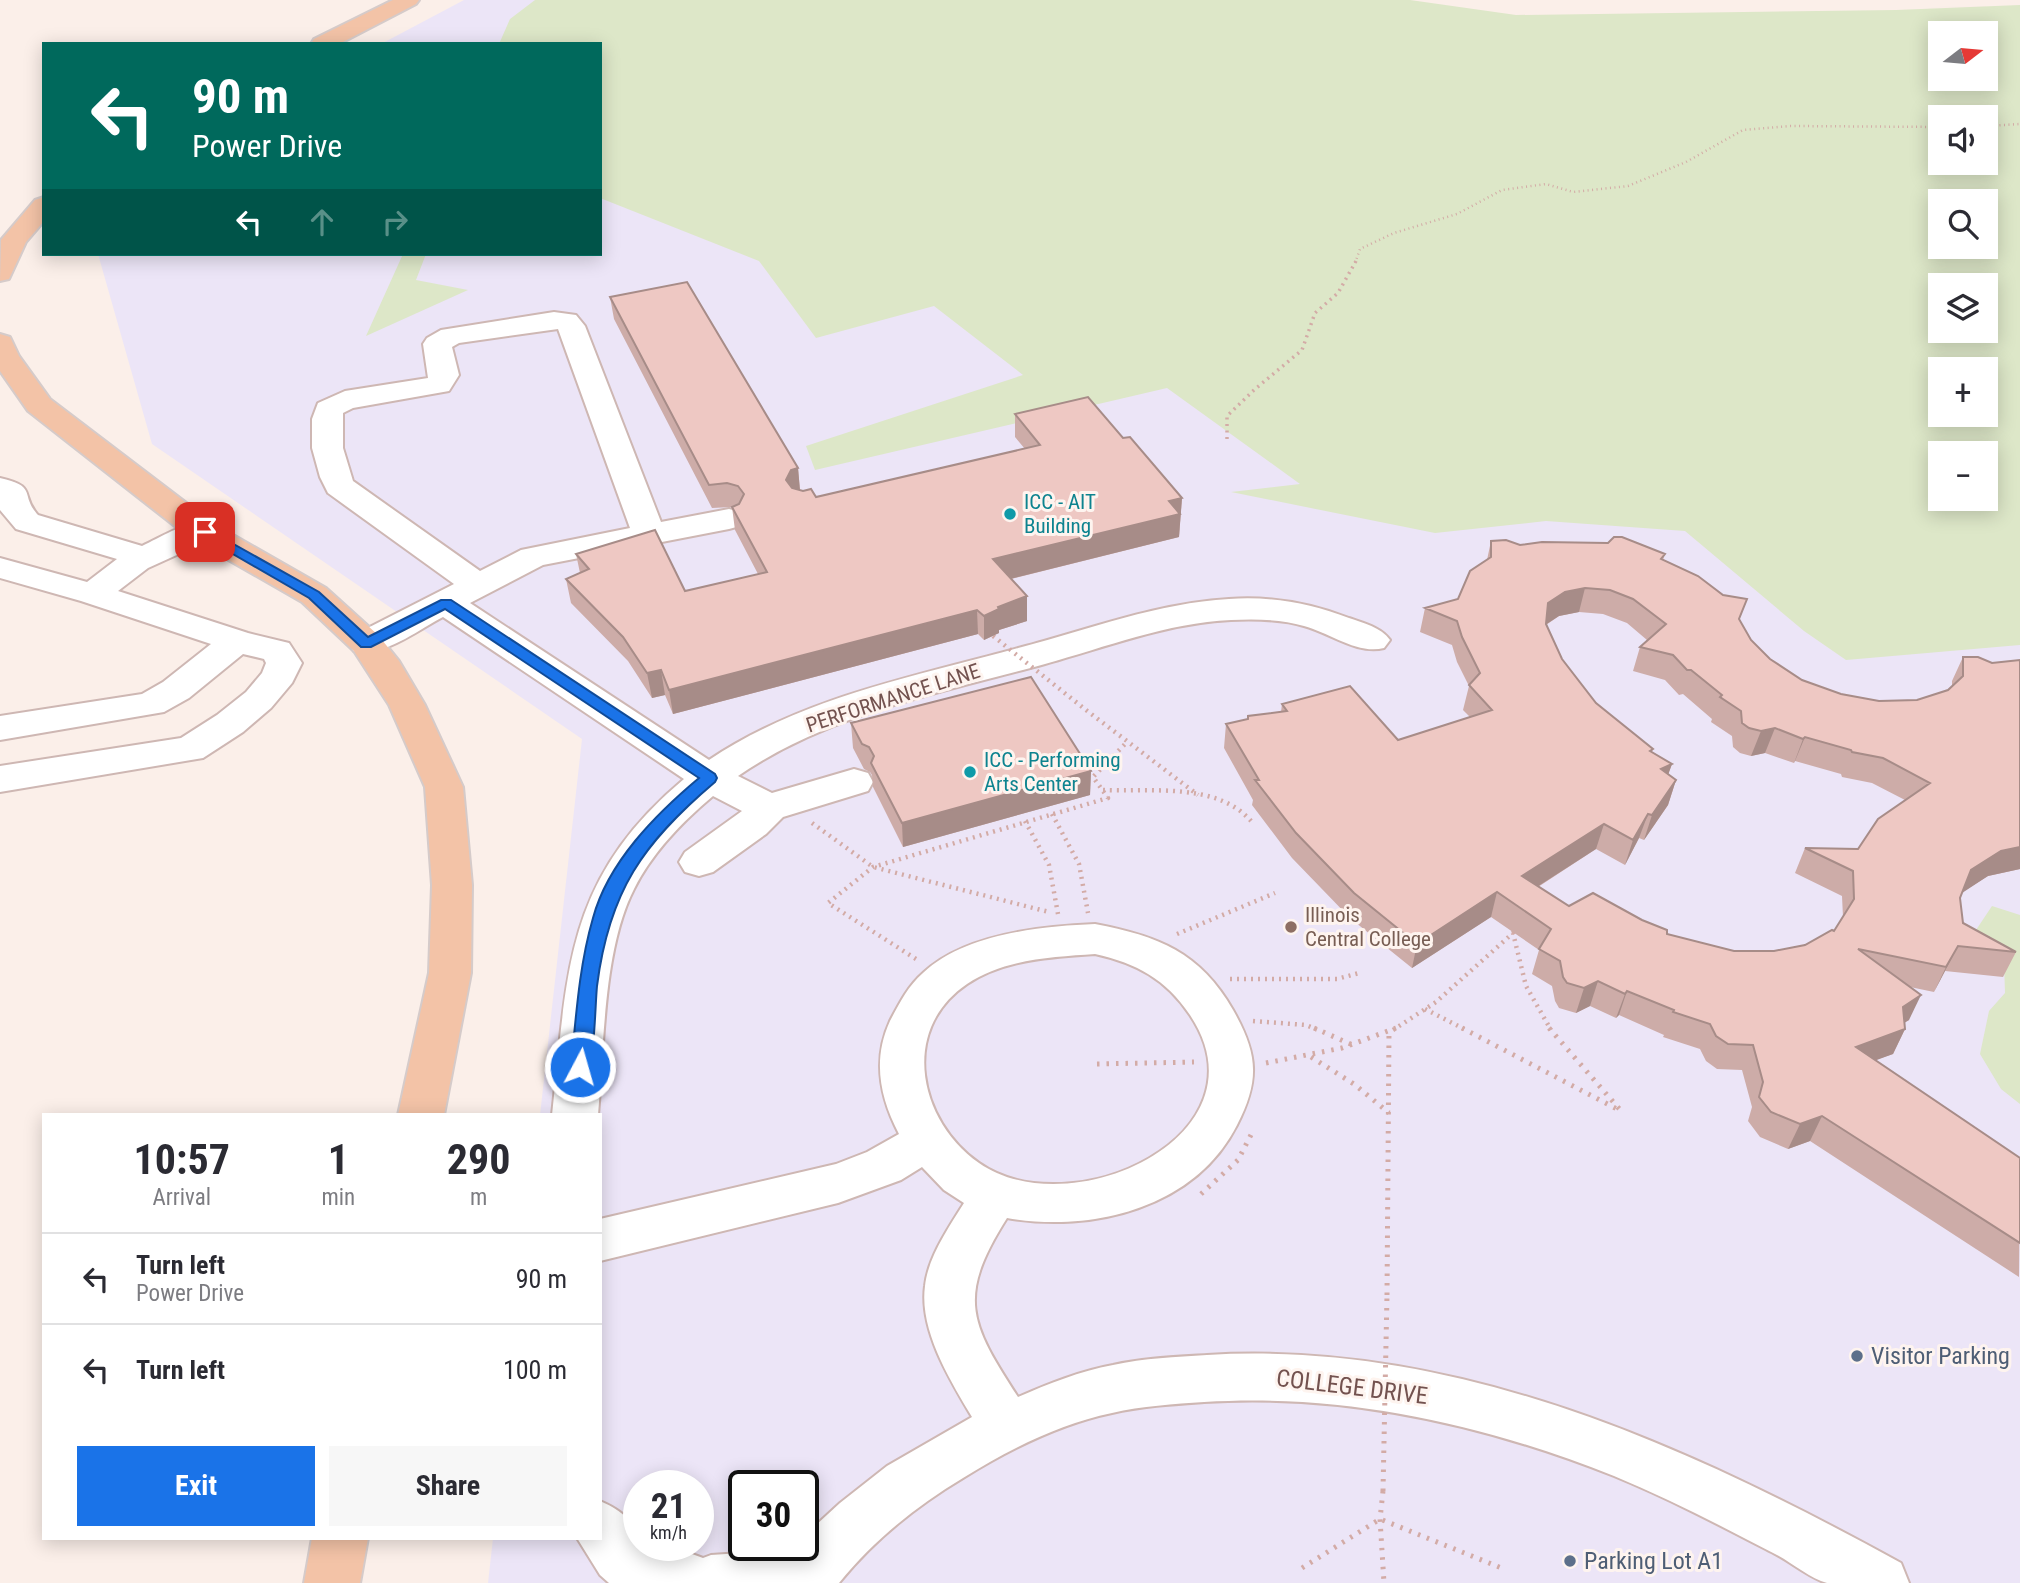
<!DOCTYPE html>
<meta charset="utf-8">
<style>
:root{--surface:#fff;--page:#f7f7f7;--text:#2b2b33;--muted:#7c7c81;--line:#e1e1e2;--accent:#1a73e8}
body{margin:0;font-family:"Roboto Condensed",sans-serif;background:var(--page);color:var(--text);height:100vh;display:flex;flex-direction:column;font-size:26px;white-space:nowrap}
*{box-sizing:border-box;margin:0}
p{font-size:23px;color:var(--muted)}
.icon{flex:none;width:38px;height:38px;fill:none;stroke:currentColor;stroke-width:2;stroke-linecap:round;stroke-linejoin:round}
.map{position:relative;flex:1;overflow:hidden}
.panel{position:absolute;left:42px;top:1113px;width:560px;height:427px;display:flex;flex-direction:column;background:var(--surface);border-radius:0px;box-shadow:0 4px 18px #0003}
.panel>*{flex:none}
.banner{position:absolute;left:42px;top:42px;width:560px;height:214px;border-radius:0px;box-shadow:0 4px 18px #0003;background:#00695c;color:#fff;overflow:hidden}
.needle{width:46px;rotate:74deg}
.controls{position:absolute;left:1928px;top:21px;display:grid;gap:14px}
.controls a{display:grid;place-items:center;width:70px;height:70px;border-radius:0px;background:var(--surface);box-shadow:0 4px 18px #0003;font-size:35px}
.speed{position:absolute;left:623px;top:1470px;display:flex;gap:14px;font-size:35px;font-weight:700;text-align:center}
.speed>*{display:grid;place-content:center;width:91px;height:91px;border-radius:50%;background:var(--surface);box-shadow:0 4px 18px #0003;line-height:1}
.speed small{font-size:18px;font-weight:400}
.speed .limit{border:4px solid #111;border-radius:10px;background:#fff;color:#111}
.pin{position:absolute;display:grid;place-items:center;width:60px;height:60px;color:#fff;margin:-30px;border-radius:14px;box-shadow:0 4px 10px #0006}
.me{position:absolute;width:77px;margin:-38px;rotate:6deg;stroke-linejoin:round;filter:drop-shadow(0 0 5px #0008)}
.turn{display:flex;align-items:center;gap:24px;height:147px;padding:0 35px;font-size:32px}
.turn .icon{width:91px;height:91px;stroke-width:2.5}
.turn b{display:block;font-size:49px;line-height:60px}
.lanes{display:flex;align-items:center;height:66px;padding:0 35px;background:#0003;justify-content:center;gap:35px;direction:ltr}
.lanes .off{opacity:.35}
.eta{display:flex;justify-content:space-evenly;align-items:center;height:119px;text-align:center}
.eta b{font-size:42px;font-weight:700;line-height:49px}
.action{display:flex;gap:14px;margin-top:auto;padding:14px 35px}
.action a{flex:1;height:80px;border-radius:0px;background:var(--accent);color:#fff;font-size:28px;font-weight:700;line-height:80px;text-align:center}
.action a+a{background:var(--page);color:var(--text)}
ul{padding:0;list-style:none}
li{display:flex;align-items:center;gap:21px;height:91px;padding:0 35px;border-top:2px solid var(--line)}
li div{flex:1}
li b{display:block;font-size:26px}
li em{font-style:normal}
.map>svg:first-child{display:block}
.education{fill:#ece5f7;fill-rule:evenodd}
.green{fill:#dde7c8;fill-rule:evenodd}
.lines{fill:none;stroke-linecap:round;stroke-linejoin:round}
.minor-casing{stroke:#ceb7b3;stroke-width:4}
.major-casing{stroke:#d5cbca;stroke-width:4}
.path-far3{stroke:#d3aba6;stroke-width:2.5;stroke-dasharray:1 3.5;stroke-linecap:butt}
.path-far2{stroke:#d3aba6;stroke-width:3.5;stroke-dasharray:2 4.5;stroke-linecap:butt}
.path-far1{stroke:#d3aba6;stroke-width:4.5;stroke-dasharray:2 5;stroke-linecap:butt}
.path{stroke:#d3aba6;stroke-width:5;stroke-dasharray:2.5 7;stroke-linecap:butt}
.minor{fill:#fff;fill-rule:evenodd}
.major{fill:#f3c3a7;fill-rule:evenodd}
.path-bridge-far1{stroke:#d3aba6;stroke-width:4.5;stroke-dasharray:2 5;stroke-linecap:butt}
.path-bridge{stroke:#d3aba6;stroke-width:5;stroke-dasharray:2.5 7;stroke-linecap:butt}
.wall{fill:#cdaca8;fill-rule:evenodd}
.shaded-wall{fill:#a78c88}
.building{fill:#eec8c3;stroke:#a78c88;stroke-width:2;fill-rule:evenodd}
.route{fill:#1a73e8;stroke:#114b97;stroke-width:2}
.culture-dot{fill:#0f9aa8;stroke:#fef4ef;stroke-width:2.5}
.education-dot{fill:#8d6e63;stroke:#fef4ef;stroke-width:2.5}
.service-dot{fill:#5c6f8a;stroke:#fef4ef;stroke-width:2.5}
.labels{text-anchor:middle;stroke-width:6;stroke-linejoin:round;paint-order:stroke}
.culture-label{font-size:21px;fill:#0d838f;stroke:#fef4ef;text-anchor:start}
.street-label{font-size:21px;fill:#73524f;stroke:#fef4ef}
.education-label{font-size:21px;fill:#785e54;stroke:#fef4ef;text-anchor:start}
.near-service-label{font-size:24px;fill:#4e5e75;stroke:#fef4ef;text-anchor:start}
.near-street-label{font-size:24px;fill:#73524f;stroke:#fef4ef}
</style>
<div class="map">
<svg width="2020" height="1583" viewBox="0 0 2020 1583">
<rect width="100%" height="100%" fill="#fbefe9"/>
<path class="education" d="M464 0H979L1941 79H1986L2020 44V1583H488L493 1538H600V1115H540L582 739 152 444 98 254H600V44H381ZM1941 117H1986V163H1941ZM1941 201H1986V247H1941ZM1941 285H1986V331H1941ZM1941 369H1986V415H1941ZM1941 453H1986V499H1941ZM639 1486H698V1545H639ZM744 1486H803V1545H744Z"/>
<g class="green">
<path d="M535 0H1410L1516 15 1896 10 2020 5V645L1846 660 1804 631 1685 531 1546 521 1435 533 1231 492 1300 484 1167 388 815 470 806 446 1023 375 934 306 816 338 759 261 600 198V44H499L510 19ZM1941 33H1986V79H1941ZM1941 117H1986V163H1941ZM1941 201H1986V247H1941ZM1941 285H1986V331H1941ZM1941 369H1986V415H1941ZM1941 453H1986V499H1941Z"/>
<polygon points="403,254 426,254 416,280 468,290 366,336"/>
<polygon points="1992,906 2020,915 2020,1104 2001,1089 1980,1054 1989,1011 2005,993 2004,963 1976,930"/>
</g>
<g class="lines">
<g class="minor-casing">
<g id="minor">
<path d="M554 312 576 315 585 326 661 522 729 509 740 512 745 519 740 526 729 529 543 565 470 603 709 760C803 697 914 677 1022 647 1090 629 1158 603 1229 599 1270 596 1310 603 1349 618 1363 623 1381 627 1390 640L1384 648C1358 655 1330 633 1304 626 1281 619 1255 619 1231 620 1167 623 1106 647 1045 664 940 693 830 713 738 776L772 793 854 769 868 773 873 782 868 791 783 817 766 834 713 872 699 876 685 872 679 862 685 852 742 811 713 796C682 822 652 853 634 889 603 949 604 1047 598 1115H552C568 971 564 880 684 779L443 617C418 630 383 658 354 651L348 643 354 635 454 584 328 493 320 477 312 448V419L318 403 345 391 428 378 423 344 427 338 441 330ZM558 329 630 528 521 550 480 571 353 481 343 448V413L353 408 449 391 459 375 452 347 459 343Z"/>
<path d="M0 478C39 487 19 494 38 515L142 546C164 536 189 518 214 524L218 531 214 538 148 568 118 591 248 633 289 643 302 663 292 683 271 708 243 732 203 758 0 792V766L181 738 217 715 246 692 262 673 266 663 264 659 243 654 189 698 164 712 0 740V716L142 694 163 682 211 644 81 601 0 578V558L87 582 117 559 16 529 0 510Z"/>
<path d="M1095 924C1158 936 1200 952 1233 1010 1258 1054 1260 1080 1237 1125 1195 1208 1092 1233 1007 1218 957 1297 969 1322 1018 1397 1048 1384 1080 1371 1113 1365 1144 1358 1176 1357 1207 1355 1456 1340 1688 1446 1901 1563L1909 1583C1887 1583 1847 1583 1827 1583 1811 1579 1792 1563 1777 1555 1723 1527 1670 1499 1614 1476 1483 1424 1346 1393 1204 1402 1174 1404 1142 1406 1112 1413 1059 1424 1008 1450 963 1478 916 1506 873 1541 839 1583H609L600 1575 577 1538H600V1501C619 1509 639 1523 639 1545H667L703 1558 711 1555 756 1552 778 1545H803V1537L840 1503 887 1466 972 1417C950 1380 919 1330 925 1286 928 1257 949 1227 964 1203L944 1190 922 1167 901 1180 838 1203 600 1261V1219L836 1164 867 1152 899 1134C880 1098 872 1060 890 1021 899 1004 908 986 923 973 964 934 1041 926 1095 924ZM1095 954C1136 963 1166 979 1190 1015 1271 1136 1070 1227 979 1163 919 1121 899 1030 967 984 1004 959 1052 957 1095 954Z"/>
</g>
</g>
<g class="major-casing">
<g id="major">
<polygon points="393,0 419,0 416,4 339,44 311,44 314,39"/>
<polygon points="44,197 44,221 26,242 9,279 0,281 1,240 35,200"/>
<polygon points="0,334 10,337 19,356 50,399 214,524 326,588 378,635 399,661 425,705 463,787 472,885 471,973 444,1115 398,1115 429,973 432,885 425,787 389,705 354,651 302,602 190,538 28,411 0,371"/>
<polygon points="312,1538 368,1538 360,1583 304,1583"/>
</g>
</g>
<g class="path-far3">
<polyline points="1986,126 2020,124"/>
<polyline points="1355,263 1360,249 1394,233 1457,214 1502,190 1546,184 1573,192 1628,186 1686,162 1743,130 1791,126 1941,127"/>
</g>
<polyline class="path-far2" points="1227,439 1227,416 1254,390 1302,350 1315,313 1338,293 1356,261"/>
<g class="path-far1">
<polyline points="1086,710 1198,795"/>
<path d="M1103 790C1150 792 1217 782 1251 821"/>
<polyline points="1052,814 1079,864 1088,913"/>
<polyline points="1025,821 1049,865 1058,914"/>
<polyline points="812,823 873,867 1049,912"/>
<polyline points="1177,934 1275,893"/>
<polyline points="916,959 828,903 873,867 1108,798 1093,777 1127,742"/>
<polyline points="1230,979 1337,979 1359,973"/>
<polyline points="1425,1009 1466,1030"/>
<polyline points="1253,1021 1306,1025 1318,1030"/>
<polyline points="1393,1030 1436,1002 1513,933 1526,986 1551,1030"/>
</g>
<g class="path">
<polyline points="1314,1028 1355,1046"/>
<polyline points="1462,1028 1617,1109"/>
<polyline points="1549,1028 1622,1112"/>
<polyline points="1311,1057 1354,1084 1389,1113"/>
<polyline points="1266,1063 1342,1048 1396,1028"/>
<polyline points="1097,1064 1194,1062"/>
<polyline points="1201,1194 1238,1160 1254,1129"/>
<polyline points="1387,1295 1389,1032"/>
<polyline points="1383,1491 1380,1519 1384,1583"/>
<polyline points="1302,1568 1380,1519 1504,1569"/>
</g>
<use href="#minor" class="minor"/>
<use href="#major" class="major"/>
<polyline class="path-bridge-far1" points="993,636 1086,710"/>
<polyline class="path-bridge" points="1383,1491 1387,1295"/>
</g>
<g class="wall">
<polygon points="610,297 798,468 800,490 816,497 1025,449 1015,437 1015,414 1123,438 1182,498 1179,537 1011,579 1027,621 999,630 999,633 984,640 978,634 673,714 665,695 652,698 628,661 571,603 566,579 580,573 576,554 685,591 758,574 735,530 732,507 712,508 614,319"/>
<path d="M1491 541 1520 545 1665 554 1663 560 1739 620 1751 640 1770 659 1802 680 1841 694 1879 701 1917 700 1948 690 1952 687V681L1963 657 1992 663 2020 660V869L1988 876 1962 892 1960 898 1963 923 2016 952 2003 977 1945 971 1934 992 1910 987 1909 1020 1905 1022V1029L1893 1054 1875 1060 2020 1158 2019 1277 1810 1141 1788 1149 1760 1137 1748 1121 1752 1107 1742 1070 1717 1069 1706 1061 1700 1049 1663 1037 1664 1035 1619 1015 1616 1018 1590 1006 1576 1013 1559 1008 1555 1001 1552 986 1532 974 1539 950 1491 917 1412 968 1350 918 1292 858 1252 805 1253 800 1224 748 1226 724 1247 720 1248 716 1281 712 1282 704 1398 740 1470 717 1463 710 1469 686 1457 662 1452 645 1420 632 1425 608 1458 599 1487 560ZM1579 612 1603 614 1627 623 1647 640 1640 647 1633 671 1665 680 1679 695 1683 694 1712 719 1711 722 1732 736 1733 747 1740 753 1751 756 1765 753 1794 763 1795 761 1841 774 1842 777 1872 783 1905 800 1858 849 1805 848 1795 873 1842 896 1843 917 1834 931 1805 945 1774 951H1734L1667 934 1569 906 1538 887 1596 849 1625 865 1639 838 1644 840 1668 805 1676 780 1668 774 1672 764 1652 752 1653 749 1596 703 1562 659 1546 625 1559 616Z"/>
<polygon points="851,723 1091,771 1090,795 903,847 873,787 872,775 870,772 864,769 853,748"/>
</g>
<g class="shaded-wall">
<polygon points="798,468 800,491 793,493 786,480 791,470"/>
<polygon points="1182,498 1179,537 994,583 993,559 1169,501"/>
<polygon points="1585,588 1579,612 1559,616 1542,627 1548,603 1565,592"/>
<polygon points="1027,596 1027,621 999,630 999,633 984,640 984,616 998,607"/>
<polygon points="977,610 978,634 673,714 669,690"/>
<polygon points="661,670 665,695 652,698 647,673"/>
<polygon points="1775,728 1765,753 1751,756 1761,731"/>
<polygon points="1805,737 1795,761 1794,763 1803,739"/>
<polygon points="1672,764 1663,789 1661,769"/>
<polygon points="1091,771 1090,795 903,847 902,823"/>
<polygon points="1676,780 1668,805 1644,840 1652,815"/>
<polygon points="1648,814 1639,838 1625,865 1633,840"/>
<polygon points="1604,824 1596,849 1515,901 1522,876"/>
<polygon points="2020,847 2020,869 1988,876 1959,895 1971,870 2001,851"/>
<polygon points="1497,892 1491,917 1412,968 1417,944"/>
<polygon points="1958,946 1945,971 1934,992 1946,967"/>
<polygon points="1598,981 1590,1006 1576,1013 1584,988"/>
<polygon points="1627,991 1619,1015 1616,1018 1625,994"/>
<polygon points="1921,995 1909,1020 1890,1032 1903,1007"/>
<polygon points="1905,1029 1893,1054 1844,1072 1856,1047"/>
<polygon points="1822,1116 1810,1141 1788,1149 1800,1124"/>
</g>
<g class="building">
<polygon points="687,282 798,468 791,470 786,480 792,488 803,491 811,489 816,497 1040,445 1015,414 1088,397 1123,438 1130,437 1182,498 1169,501 1180,514 993,559 1027,596 998,607 999,609 984,616 977,610 669,690 661,670 647,673 623,637 566,579 589,569 576,554 655,530 685,591 767,572 732,507 739,504 744,494 738,486 727,483 709,485 610,297"/>
<path d="M1614 537H1622L1665 554 1661 559 1698 576 1723 595 1747 599 1739 619 1751 640 1770 659 1802 680 1841 694 1879 701 1917 700 1948 690 1963 676V657H1978L1992 663 2020 660V847L2001 851 1971 870 1960 898 1963 923 2016 952 1958 946 1946 967 1858 949 1921 995 1903 1007 1905 1029 1856 1047 2020 1158V1243L1822 1116 1800 1124 1771 1112 1759 1097 1763 1082 1753 1045 1728 1044 1716 1036 1710 1024 1673 1012 1674 1010 1627 991 1625 994 1598 981 1584 988 1567 983 1563 977 1560 961 1539 949 1551 929 1497 892 1417 944 1354 893 1296 833 1255 780H1259L1226 724 1248 719V716L1287 711 1282 704 1350 686 1398 740 1492 710 1469 685 1480 673 1462 637 1457 621 1425 608 1458 599 1470 571 1491 557V541L1506 540 1520 545 1542 542 1608 543ZM1585 588 1610 590 1633 599 1666 624 1640 647 1673 655 1687 670H1691L1722 695 1720 697 1741 711 1742 723 1749 728 1761 731 1775 728 1803 739 1805 737 1851 750 1852 752 1883 758 1930 783 1878 819 1858 849 1805 848 1853 871 1854 899 1834 931 1832 930 1805 945 1774 951H1734L1667 934V930L1642 920 1593 893 1569 906 1522 876 1604 824 1633 840 1648 814 1652 815 1676 780 1661 769 1672 764 1650 751 1653 749 1596 703 1562 659 1546 624 1548 603 1565 592Z"/>
<polygon points="1031,677 1091,771 902,823 871,763 874,756 869,747 862,744 851,723"/>
</g>
<path class="route" d="M205 528 319 592 368 637 441 600H451L715 774 717 778 715 782C643 843 609 891 597 986 595 1007 595 1055 587 1072L580 1074 574 1072 571 1067C576 1017 579 966 593 918 608 862 656 814 699 778L445 609 371 647H361L309 598 200 535 198 532Z"/>
<g class="culture-dot">
<circle cx="1010" cy="514" r="7"/>
<circle cx="970" cy="772" r="7"/>
</g>
<circle class="education-dot" cx="1291" cy="927" r="7"/>
<g class="service-dot">
<circle cx="1857" cy="1356" r="7"/>
<circle cx="1570" cy="1561" r="7"/>
</g>
<g class="labels">
<g class="culture-label">
<text x="1024" y="509">ICC - AIT<tspan x="1024" dy="24">Building</tspan></text>
<text x="984" y="767">ICC - Performing<tspan x="984" dy="24">Arts Center</tspan></text>
</g>
<g class="street-label">
<text transform="translate(893 698) rotate(-18)" y="7">PERFORMANCE LANE</text>
</g>
<g class="education-label">
<text x="1305" y="922">Illinois<tspan x="1305" dy="24">Central College</tspan></text>
</g>
<g class="near-service-label">
<text x="1871" y="1364">Visitor Parking</text>
<text x="1584" y="1569">Parking Lot A1</text>
</g>
<g class="near-street-label">
<text transform="translate(1352 1387) rotate(7)" y="8">COLLEGE DRIVE</text>
</g>
</g>
</svg>
<div class="controls">
<a><svg class="needle" viewBox="-14 -14 28 28"><path d="M0-13l5 13h-10z" fill="#e53935"/><path d="M0 13l5-13h-10z" fill="#7c7c81"/></svg></a>
<a><svg class="icon" aria-label="sound" viewBox="0 0 24 24"><path d="M4 9h4l5-4v14l-5-4H4zM17 9q2 3 0 6"/></svg></a>
<a><svg class="icon" aria-label="search" viewBox="0 0 24 24"><circle cx="10" cy="10" r="6"/><path d="M15 15l6 6"/></svg></a>
<a><svg class="icon" aria-label="layers" viewBox="0 0 24 24"><path d="M12 4l9 5-9 5-9-5zM3 14l9 5 9-5"/></svg></a>
<a>+</a>
<a>−</a>
</div>
<div class="speed"><div>21<small>km/h</small></div><div class="limit">30</div></div>
<div class="pin" style="left:205px;top:532px;background:#d93025"><svg class="icon" aria-label="arrive" viewBox="0 0 24 24"><path d="M6 21V4h12l-3 4 3 4H6"/></svg></div>
<svg class="me" style="left:580px;top:1067px" viewBox="-20 -20 40 40"><circle r="17" fill="#1a73e8" stroke="#fff" stroke-width="3"/><path d="M0-11L8 9 0 5-8 9z" fill="#fff"/></svg>
<div class="banner">
<div class="turn"><svg class="icon" aria-label="left" viewBox="0 0 24 24"><path d="M17 20v-9H6M10 6l-5 5 5 5"/></svg><div><b>90 m</b>Power Drive</div></div>
<div class="lanes"><svg class="icon" aria-label="left" viewBox="0 0 24 24"><path d="M17 20v-9H6M10 6l-5 5 5 5"/></svg><svg class="icon off" aria-label="ahead" viewBox="0 0 24 24"><path d="M12 20V5M6 11l6-6 6 6"/></svg><svg class="icon off" aria-label="right" viewBox="0 0 24 24"><path d="M7 20v-9h11M14 6l5 5-5 5"/></svg></div>
</div>
<section class="panel">
<div class="eta">
<div><b>10:57</b><p>Arrival</p></div>
<div><b>1</b><p>min</p></div>
<div><b>290</b><p>m</p></div>
</div>
<ul>
<li><svg class="icon" aria-label="left" viewBox="0 0 24 24"><path d="M17 20v-9H6M10 6l-5 5 5 5"/></svg><div><b>Turn left</b><p>Power Drive</p></div><em>90 m</em></li>
<li><svg class="icon" aria-label="left" viewBox="0 0 24 24"><path d="M17 20v-9H6M10 6l-5 5 5 5"/></svg><div><b>Turn left</b></div><em>100 m</em></li>
</ul>
<div class="action"><a>Exit</a><a>Share</a></div>
</section>
</div>
